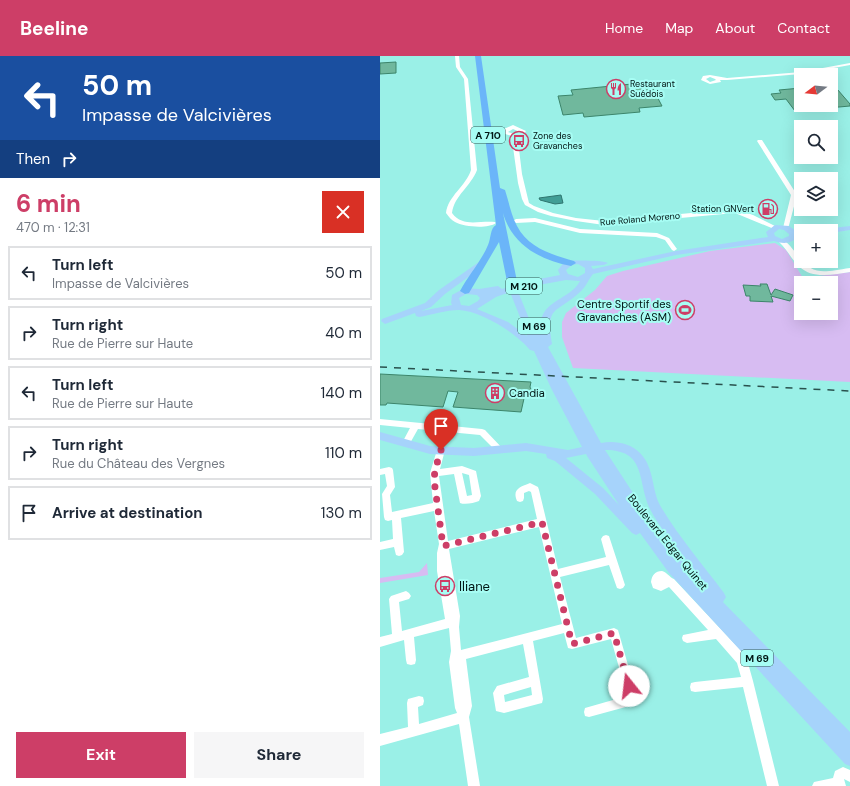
<!DOCTYPE html>
<meta charset="utf-8">
<style>
:root{--surface:#fff;--page:#f6f6f7;--text:#1f2937;--muted:#747a83;--line:#e0e1e3;--accent:#cd3e67}
body{margin:0;font-family:"DM Sans",sans-serif;background:var(--page);color:var(--text);height:100vh;display:flex;flex-direction:column;font-size:15px;white-space:nowrap}
*{box-sizing:border-box;margin:0}
p{font-size:13px;color:var(--muted)}
.icon{flex:none;width:22px;height:22px;fill:none;stroke:currentColor;stroke-width:2;stroke-linecap:round;stroke-linejoin:round}
.map{position:relative;flex:1;overflow:hidden}
.side{display:flex;flex-direction:column;background:var(--surface);width:380px}
.side>*{flex:none}
.banner{background:#1a4fa0;color:#fff;overflow:hidden}
.needle{width:26px;rotate:254deg}
.tools{position:absolute;left:414px;top:12px;display:grid;gap:8px}
.tools a{display:grid;place-items:center;width:44px;height:44px;border-radius:0px;background:var(--surface);box-shadow:0 4px 16px #0002;font-size:20px}
.pin{position:absolute;display:grid;place-items:center;width:34px;height:34px;color:#fff;margin:-41px -17px;border-radius:50% 50% 50% 0;rotate:-45deg;box-shadow:0 0 4px #0007}
.pin .icon{rotate:45deg}
.me{position:absolute;width:44px;margin:-22px;rotate:344deg;stroke-linejoin:round;filter:drop-shadow(0 0 3px #0008)}
.turn{display:flex;align-items:center;gap:14px;height:84px;padding:0 16px;font-size:18px}
.turn .icon{width:52px;height:52px;stroke-width:2.5}
.turn b{display:block;font-size:28px;line-height:34px}
.then{display:flex;align-items:center;height:38px;padding:0 16px;background:#0003;gap:8px;font-size:15px}
.round{display:grid;place-items:center;flex:none;width:42px;height:42px;border-radius:0px;background:var(--page)}
.overview{display:flex;align-items:center;justify-content:space-between;height:68px;padding:0 16px}
h1{font-size:24px;font-weight:700;line-height:30px;color:var(--accent)}
.cta{display:flex;gap:8px;margin-top:auto;padding:8px 16px}
.cta a{flex:1;height:46px;border-radius:0px;background:var(--accent);color:#fff;font-size:16px;font-weight:700;line-height:46px;text-align:center}
.cta a+a{background:var(--page);color:var(--text)}
ul{padding:0;list-style:none}
li{display:flex;align-items:center;gap:12px;height:54px;margin:0 8px 6px;padding:0 8px;border:2px solid var(--line);border-radius:0px}
li div{flex:1}
li b{display:block;font-size:15px}
li em{font-style:normal}
header{display:flex;align-items:center;gap:24px;box-sizing:border-box;height:56px;padding:0 20px;background:var(--accent);color:#fff}
header strong{font-size:19px}
nav{display:flex;gap:22px;margin-inline-start:auto;font-size:14px}
main{display:flex;flex:1;min-height:0}
.map>svg:first-child{display:block}
.green{fill:#d7bcf2;fill-rule:evenodd}
.water{fill:#419e96;stroke:#2e756f}
.building{fill:#70b89d;stroke:#3c856b}
.lines{fill:none;stroke-linecap:round;stroke-linejoin:round}
.minor{fill:#fff;fill-rule:evenodd}
.major{fill:#a6d3fb;fill-rule:evenodd}
.highway{fill:#6bb5f9;fill-rule:evenodd}
.rail{stroke:#29514d;stroke-width:1.5;stroke-dasharray:7 7;stroke-linecap:butt}
.route{stroke:#cd3e67;stroke-width:7;stroke-dasharray:0 12.6}
.labels{text-anchor:middle;stroke-width:4;stroke-linejoin:round;paint-order:stroke}
.far-poi-label{font-size:9px;fill:#001614;stroke:#a7fdf4;text-anchor:start}
.far-street-label{font-size:9px;fill:#001614;stroke:#a7fdf4}
.shield{fill:#a7fdf4;stroke:#325b57;stroke-width:1}
.shield-label{font-size:10px;font-weight:bold;fill:#001614}
.poi-label{font-size:11px;fill:#001614;stroke:#a7fdf4;text-anchor:end}
.street-label{font-size:11px;fill:#001614;stroke:#a7fdf4}
.near-poi-label{font-size:13px;fill:#001614;stroke:#a7fdf4;text-anchor:start}
</style>
<header>
<strong>Beeline</strong>
<nav><a>Home</a><a>Map</a><a>About</a><a>Contact</a></nav>
</header>
<main>
<section class="side">
<div class="banner">
<div class="turn"><svg class="icon" aria-label="left" viewBox="0 0 24 24"><path d="M17 20v-9H6M10 6l-5 5 5 5"/></svg><div><b>50 m</b>Impasse de Valcivières</div></div>
<div class="then">Then<svg class="icon" aria-label="right" viewBox="0 0 24 24"><path d="M7 20v-9h11M14 6l5 5-5 5"/></svg></div>
</div>
<div class="overview"><div><h1>6 min</h1><p>470 m · 12:31</p></div><a class="round" style="background:#d93025;color:#fff"><svg class="icon" aria-label="close" viewBox="0 0 24 24"><path d="M6 6l12 12M18 6L6 18"/></svg></a></div>
<ul>
<li><svg class="icon" aria-label="left" viewBox="0 0 24 24"><path d="M17 20v-9H6M10 6l-5 5 5 5"/></svg><div><b>Turn left</b><p>Impasse de Valcivières</p></div><em>50 m</em></li>
<li><svg class="icon" aria-label="right" viewBox="0 0 24 24"><path d="M7 20v-9h11M14 6l5 5-5 5"/></svg><div><b>Turn right</b><p>Rue de Pierre sur Haute</p></div><em>40 m</em></li>
<li><svg class="icon" aria-label="left" viewBox="0 0 24 24"><path d="M17 20v-9H6M10 6l-5 5 5 5"/></svg><div><b>Turn left</b><p>Rue de Pierre sur Haute</p></div><em>140 m</em></li>
<li><svg class="icon" aria-label="right" viewBox="0 0 24 24"><path d="M7 20v-9h11M14 6l5 5-5 5"/></svg><div><b>Turn right</b><p>Rue du Château des Vergnes</p></div><em>110 m</em></li>
<li><svg class="icon" aria-label="arrive" viewBox="0 0 24 24"><path d="M6 21V4h12l-3 4 3 4H6"/></svg><div><b>Arrive at destination</b></div><em>130 m</em></li>
</ul>
<div class="cta"><a>Exit</a><a>Share</a></div>
</section>
<div class="map">
<svg width="470" height="730" viewBox="0 0 470 730">
<rect width="100%" height="100%" fill="#9af0e7"/>
<g class="green">
<path d="M395 187 406 194 423 222 470 216V326L193 312 182 281V266L186 257 215 234 227 220 243 215 330 195ZM421 227H451V257H421Z"/>
<polygon points="47,507 48,519 0,527 0,522 39,516"/>
</g>
<polygon class="water" points="181,139 183,147 175,148 160,144 159,142"/>
<g class="building">
<polygon points="16,6 16,17 0,18 0,7"/>
<polygon points="451,26 470,48 470,50 415,55 406,43 395,44 391,38 401,37 399,34 421,32 421,49 451,49"/>
<polygon points="252,28 253,32 272,31 282,50 259,52 260,56 204,61 203,57 183,59 178,40 193,39 191,34"/>
<polygon points="380,228 387,228 391,239 395,233 413,239 410,245 391,240 393,246 370,245 370,240 366,240 363,229 381,230"/>
<polygon points="0,318 151,326 150,331 153,338 145,338 141,356 73,351 78,336 68,335 63,351 7,347 6,349 0,349"/>
</g>
<g class="lines">
<g class="minor">
<path d="M75 0H79L80 11 88 23 97 114C91 130 74 140 72 157 83 172 100 164 115 166L116 167C108 173 84 171 75 166 71 164 69 161 66 157 68 140 86 130 91 114L84 23 76 11Z"/>
<path d="M470 7V9L421 18 347 24H340L341 26 330 28 321 24 323 20 330 19 347 22 421 16ZM330 21 335 23 336 24 330 26 326 23Z"/>
<path d="M133 69 146 75 138 85 142 118 148 143 149 147 154 150 173 157 196 162 224 165 355 153 373 159 399 172 398 173H394L355 157 224 169 196 165 171 160 158 156 145 149 142 143 138 127 133 91 132 85 135 81 122 77 124 73ZM133 73 140 76 134 78 128 76Z"/>
<polygon points="378,84 382,84 417,139 408,173 404,173 403,172 411,139 377,85"/>
<polygon points="155,162 200,173 277,177 289,182 297,193 294,195 292,194 285,184 276,181 200,177 155,166 136,167 133,165 136,163"/>
<path d="M401 183C407 185 411 191 415 196 433 221 442 216 470 212V216C454 218 432 224 419 210 411 203 407 193 399 186V184Z"/>
<polygon points="0,363 102,373 105,374 124,394 123,396 117,396 100,379 38,373 29,389 23,389 22,387 30,372 0,369"/>
<path d="M61 391 64 392 65 394 60 413 82 410 96 415 101 440 99 445C94 447 85 449 80 447L74 418 59 420 68 485 157 463 151 436 149 435 144 437V442L143 445 140 446 137 445C132 433 140 431 150 427L158 431 159 434 178 513 226 501 221 483 223 480 226 479 229 480 245 529 243 532 240 533 237 532 229 509 180 521 196 582 234 572 238 574 258 644 257 648 253 649 209 661 205 660 204 656 205 652 247 640 231 583 192 593 188 592 184 577 153 585 163 643 162 647 158 648 124 657 116 655 113 637 117 630 149 621 143 588 86 603 92 650 89 661 100 730H88L79 668 0 690V678L28 671 27 647 28 643 39 640 43 641 44 645 43 649 38 651 39 668 77 657 75 652 69 606 71 595 69 572 34 581 36 604 35 608 31 609 27 608 26 604 24 584 0 591V581L12 578 9 543 11 540 26 535 29 537 31 540 29 543 19 546 22 575 65 563 57 515V497L59 488 54 455 21 462 24 496 22 499 19 500 16 499 14 491 0 494V486L13 483 12 464 8 465 5 464 4 461 2 438 7 430 5 418 0 419V413L9 411 12 412 13 414 15 431 10 439 12 456 53 447 50 417 57 394 58 392ZM82 417 89 419 92 439 87 440ZM159 471 182 568 81 594 79 571 80 560 69 493ZM151 631 152 639 125 646 124 639Z"/>
<path d="M282 515C288 517 289 521 294 523L366 600 373 625 399 730H387L363 631 315 636 311 635 310 631 311 627 315 626 361 621 357 607 336 583 307 587 303 585 302 582 303 579 328 574 289 531 281 535 273 532 271 526C272 519 275 515 282 515Z"/>
<polygon points="463,711 470,714 470,726 464,723 466,730 432,730 434,726 453,722 455,715"/>
</g>
<g class="major">
<path d="M395 169 409 170 416 175 417 181C411 188 403 188 394 185L296 199 213 218C208 224 206 231 200 236 177 258 165 248 172 288L168 291 221 387C234 384 251 387 260 397 275 412 271 434 281 451 299 481 323 509 344 537L346 541 343 546 470 676V710L465 708 289 517 260 477 256 479 252 477 215 438 175 405 167 402 166 398 146 395 94 400 50 398 0 384V376L50 390 94 392 146 387 188 394 202 391 171 332 154 295 150 294C136 277 101 255 79 254 66 254 51 259 39 261L36 260 35 257 5 268 1 265 2 263 45 247 59 234 99 206H102L106 208 65 238 51 251 41 255 72 249 71 247 72 239 85 232 99 233 118 230 122 233 144 226 180 219 178 214C181 210 183 207 187 205 193 204 225 204 228 207L224 209 211 210 213 213 296 195 388 181 386 176ZM399 173 404 174 409 178V180L402 183 395 180 394 177ZM198 208 205 212V217L198 221 188 218 186 214 192 209ZM186 224 200 225C190 245 156 244 161 276L154 275 137 233ZM130 236 146 276 147 280 128 266 97 253 116 241ZM86 238 97 239 100 242 98 245 89 250 81 249 79 242ZM225 394C267 394 257 425 270 453 278 469 291 484 301 499L255 440ZM206 398 207 400 239 449 223 432 186 402Z"/>
<polygon points="470,170 470,174 451,177 451,175 441,175 445,173"/>
</g>
<path class="highway" d="M95 0H101L120 132 125 134C129 146 131 159 137 170 148 192 173 199 194 205L196 207 191 210C160 204 132 189 123 157L139 235 134 238 129 235 119 186 89 237 85 238 80 235C88 220 102 204 108 189 111 183 110 172 116 169Z"/>
<polyline class="rail" points="0,311 470,335"/>
</g>
<g class="lines">
<polyline class="route" points="61,394 55,414 54,424 63,490 162,466 192,588 234,577 249,630"/>
</g>
<defs>
<g id="restaurant-ring" transform="scale(1)"><circle r="9.5" fill="#a7fdf4" stroke="#cd3e67" stroke-width="1.5"/><path d="M-5-6h1v4h1v-4h1v4h1v-4h1v5L-1.5 .5V6h-2V.5L-5-1ZM5-6V6H3V1.5H1.5Q1.5-4 5-6Z" fill="#cd3e67"/></g>
<g id="bus-ring" transform="scale(1)"><circle r="9.5" fill="#a7fdf4" stroke="#cd3e67" stroke-width="1.5"/><path d="M-5-6H5V4H4V6H2V4H-2V6H-4V4H-5ZM-3.5-4V0h7V-4ZM-3.5 1.2v1.5H-2V1.2ZM2 1.2v1.5H3.5V1.2Z" fill="#cd3e67"/></g>
<g id="fuel-ring" transform="scale(1)"><circle r="9.5" fill="#a7fdf4" stroke="#cd3e67" stroke-width="1.5"/><path d="M-5.5-6h7V0h2V4h1.3V-2.5L3-4.5l.8-.8L6-3V5H2.5V1h-1V6h-7ZM-4.2-4.7v3.2H.2V-4.7Z" fill="#cd3e67"/></g>
<g id="stadium-ring" transform="scale(1)"><circle r="9.5" fill="#a7fdf4" stroke="#cd3e67" stroke-width="1.5"/><path d="M0-5a6.5 5 0 1 0 0 10a6.5 5 0 1 0 0-10ZM-3.5-1.8h7v3.6h-7Z" fill="#cd3e67"/></g>
<g id="building-ring" transform="scale(1)"><circle r="9.5" fill="#a7fdf4" stroke="#cd3e67" stroke-width="1.5"/><path d="M-4-6H4V6H1V3H-1V6H-4ZM-2.5-4.3h1.7v1.8h-1.7ZM.8-4.3h1.7v1.8H.8ZM-2.5-1h1.7V.8h-1.7ZM.8-1h1.7V.8H.8Z" fill="#cd3e67"/></g>
</defs>
<g fill-rule="evenodd">
<use href="#restaurant-ring" x="236" y="33"/>
<use href="#bus-ring" x="139" y="85"/>
<use href="#fuel-ring" x="388" y="153"/>
<use href="#stadium-ring" x="305" y="254"/>
<use href="#building-ring" x="115" y="337"/>
<use href="#bus-ring" x="65" y="530"/>
</g>
<g class="labels">
<g class="far-poi-label">
<text x="250" y="31">Restaurant<tspan x="250" dy="10">Suédois</tspan></text>
<text x="153" y="83">Zone des<tspan x="153" dy="10">Gravanches</tspan></text>
<text x="374" y="156" text-anchor="end">Station GNVert</text>
</g>
<g class="far-street-label">
<text transform="translate(260 163) rotate(-5)" y="3">Rue Roland Moreno</text>
</g>
<g class="shield">
<rect x="91" y="71" width="34" height="16" rx="3"/>
<rect x="126" y="222" width="36" height="16" rx="3"/>
<rect x="138" y="262" width="32" height="16" rx="3"/>
<rect x="361" y="594" width="32" height="16" rx="3"/>
</g>
<g class="shield-label">
<text x="108" y="83">A 710</text>
<text x="144" y="234">M 210</text>
<text x="154" y="274">M 69</text>
<text x="377" y="606">M 69</text>
</g>
<g class="poi-label">
<text x="291" y="252">Centre Sportif des<tspan x="291" dy="13">Gravanches (ASM)</tspan></text>
<text x="129" y="341" text-anchor="start">Candia</text>
</g>
<g class="street-label">
<text transform="translate(288 486) rotate(51)" y="4">Boulevard Edgar Quinet</text>
</g>
<g class="near-poi-label">
<text x="79" y="535">Iliane</text>
</g>
</g>
</svg>
<div class="tools">
<a><svg class="needle" viewBox="-14 -14 28 28"><path d="M0-13l5 13h-10z" fill="#e53935"/><path d="M0 13l5-13h-10z" fill="#747a83"/></svg></a>
<a><svg class="icon" aria-label="search" viewBox="0 0 24 24"><circle cx="10" cy="10" r="6"/><path d="M15 15l6 6"/></svg></a>
<a><svg class="icon" aria-label="layers" viewBox="0 0 24 24"><path d="M12 4l9 5-9 5-9-5zM3 14l9 5 9-5"/></svg></a>
<a>+</a>
<a>−</a>
</div>
<div class="pin" style="left:61px;top:394px;background:#d93025"><svg class="icon" aria-label="arrive" viewBox="0 0 24 24"><path d="M6 21V4h12l-3 4 3 4H6"/></svg></div>
<svg class="me" style="left:249px;top:630px" viewBox="-20 -20 40 40"><circle r="19" fill="#fff"/><path d="M0-13L10 11 0 6-10 11z" fill="#cd3e67"/></svg>
</div>
</main>
